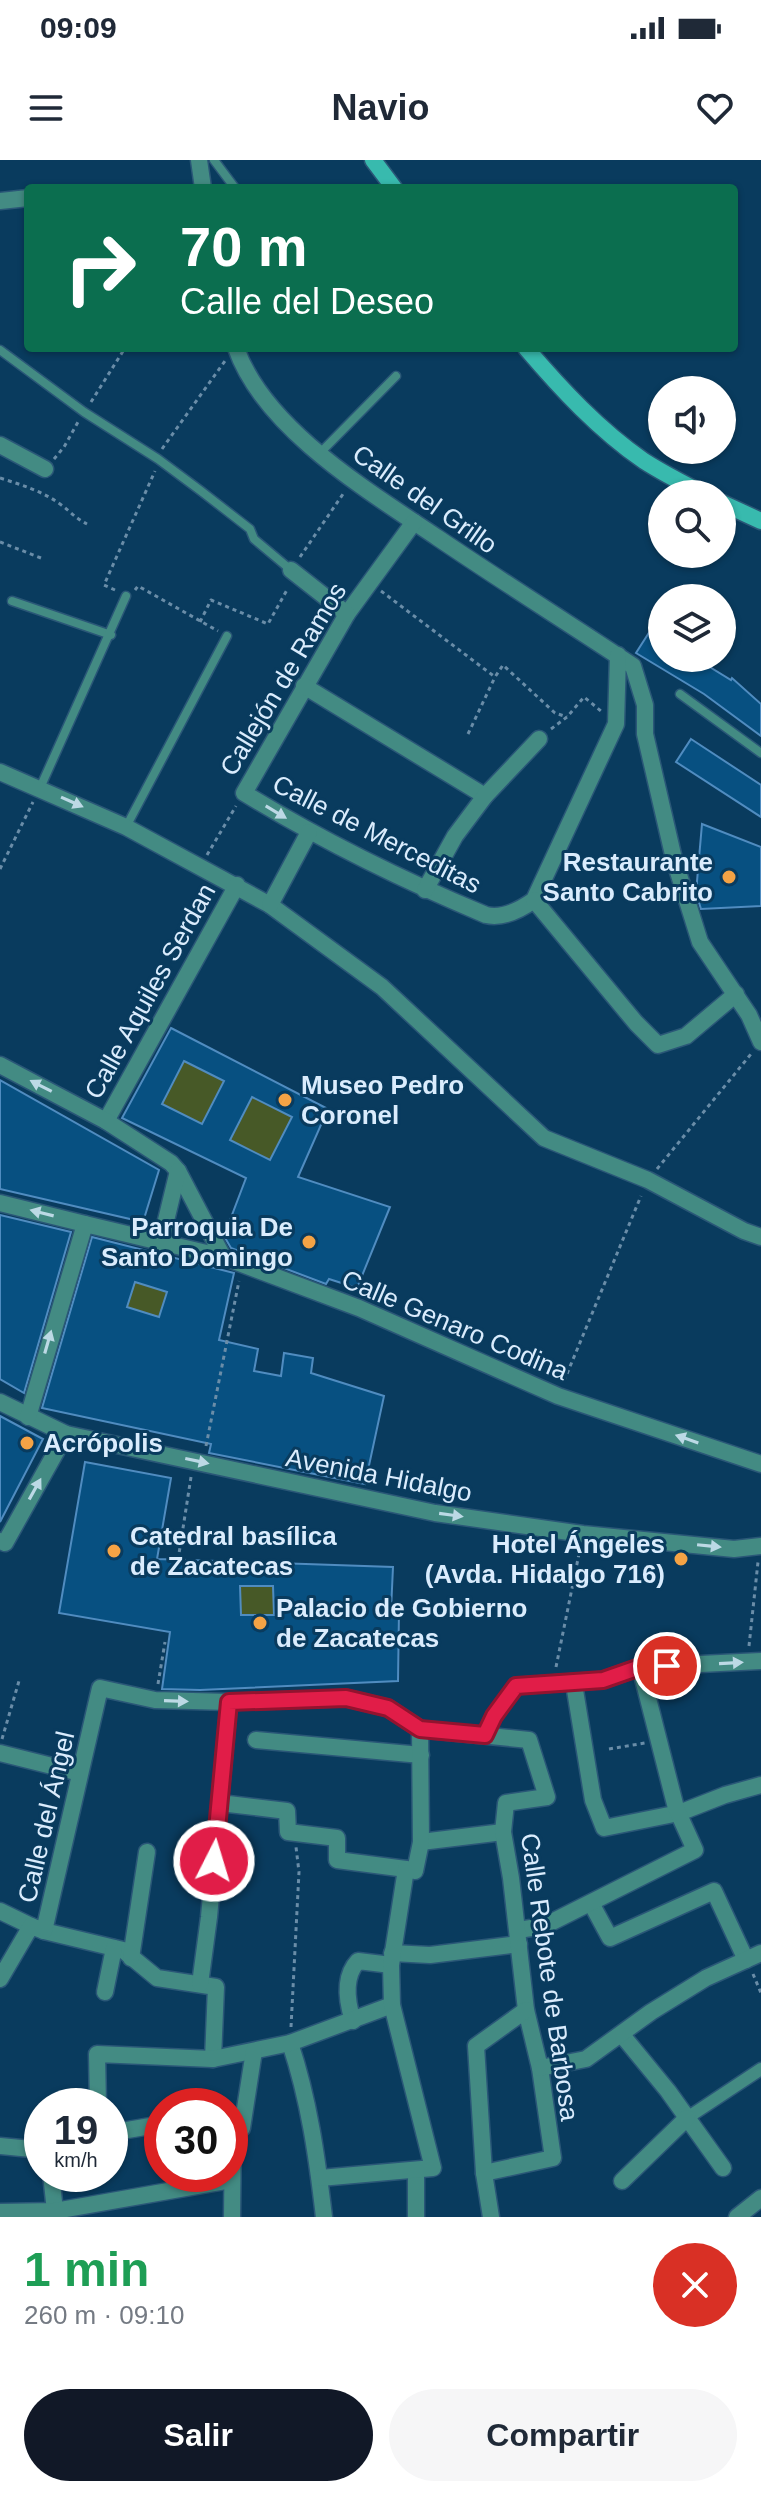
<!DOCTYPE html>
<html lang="es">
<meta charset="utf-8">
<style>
:root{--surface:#fff;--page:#f6f6f7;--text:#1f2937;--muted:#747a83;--accent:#111827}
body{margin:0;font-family:Helvetica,sans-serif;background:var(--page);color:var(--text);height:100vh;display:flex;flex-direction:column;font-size:30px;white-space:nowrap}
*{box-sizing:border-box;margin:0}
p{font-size:26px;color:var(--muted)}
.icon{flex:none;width:44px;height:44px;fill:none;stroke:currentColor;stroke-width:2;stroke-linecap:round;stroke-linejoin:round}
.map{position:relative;height:2057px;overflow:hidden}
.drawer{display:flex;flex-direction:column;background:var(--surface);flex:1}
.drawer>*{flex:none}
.top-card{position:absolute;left:24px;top:24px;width:714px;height:168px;border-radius:8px;box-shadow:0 2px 6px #0004;background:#0b6e4f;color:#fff;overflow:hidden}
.tools{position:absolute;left:648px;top:216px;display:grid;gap:16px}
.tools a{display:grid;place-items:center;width:88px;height:88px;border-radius:50%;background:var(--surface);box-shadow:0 2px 6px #0004;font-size:40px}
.speed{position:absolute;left:24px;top:1928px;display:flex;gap:16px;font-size:40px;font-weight:700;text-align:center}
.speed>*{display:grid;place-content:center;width:104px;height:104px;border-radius:50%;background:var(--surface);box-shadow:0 2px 6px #0004;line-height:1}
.speed small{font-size:20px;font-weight:400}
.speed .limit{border:12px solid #d22;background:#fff;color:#111}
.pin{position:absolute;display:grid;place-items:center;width:68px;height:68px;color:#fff;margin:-34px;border:4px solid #fff;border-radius:50%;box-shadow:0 2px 8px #0007}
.me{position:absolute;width:88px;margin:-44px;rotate:5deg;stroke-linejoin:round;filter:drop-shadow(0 0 6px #0008)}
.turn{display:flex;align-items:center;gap:28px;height:168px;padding:0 24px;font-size:36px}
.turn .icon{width:104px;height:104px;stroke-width:2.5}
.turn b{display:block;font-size:56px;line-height:68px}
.round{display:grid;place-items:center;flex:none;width:84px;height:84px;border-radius:42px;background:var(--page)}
.overview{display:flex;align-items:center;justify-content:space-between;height:136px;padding:0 24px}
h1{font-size:48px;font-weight:700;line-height:60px;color:#1e9e55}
.primary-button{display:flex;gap:16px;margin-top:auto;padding:16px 24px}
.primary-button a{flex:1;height:92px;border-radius:48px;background:var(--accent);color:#fff;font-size:32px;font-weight:700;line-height:92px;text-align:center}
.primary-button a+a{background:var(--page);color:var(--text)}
.status{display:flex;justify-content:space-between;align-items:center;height:56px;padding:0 40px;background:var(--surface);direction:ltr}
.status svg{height:22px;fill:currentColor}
header{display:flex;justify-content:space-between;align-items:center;height:104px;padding:0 24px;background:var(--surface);font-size:36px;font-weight:700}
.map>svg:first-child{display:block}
.green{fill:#475927}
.building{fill:#075081;stroke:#508cc0;stroke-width:2;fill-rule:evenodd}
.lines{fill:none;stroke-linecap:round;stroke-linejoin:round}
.service-casing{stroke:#2a5777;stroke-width:11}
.pedestrian-casing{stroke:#2a5777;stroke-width:15}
.minor-casing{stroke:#2a5777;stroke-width:19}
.tertiary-casing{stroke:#2a5777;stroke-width:19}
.secondary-casing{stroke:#2a5777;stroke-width:19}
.path{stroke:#6a8da8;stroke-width:3;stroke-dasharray:4 4;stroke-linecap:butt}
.service{stroke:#438b83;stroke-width:8}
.pedestrian{stroke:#438b83;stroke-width:12}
.minor{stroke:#438b83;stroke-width:16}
.tertiary{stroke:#438b83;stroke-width:16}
.secondary{stroke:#38baae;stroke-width:16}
.oneway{fill:#bcd9e5}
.route-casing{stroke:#92132f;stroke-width:20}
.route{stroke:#e11d48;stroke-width:14}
.poi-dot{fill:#f5a345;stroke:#093b5e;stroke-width:3}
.labels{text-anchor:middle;stroke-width:6;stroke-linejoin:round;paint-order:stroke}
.street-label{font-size:26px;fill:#daecfd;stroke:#093b5e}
.poi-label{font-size:26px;font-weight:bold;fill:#daecfd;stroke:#093b5e;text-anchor:start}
</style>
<div class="status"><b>09:09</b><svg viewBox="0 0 49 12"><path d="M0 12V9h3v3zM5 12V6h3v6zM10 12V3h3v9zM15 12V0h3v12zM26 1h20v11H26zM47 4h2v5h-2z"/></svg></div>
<header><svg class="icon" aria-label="menu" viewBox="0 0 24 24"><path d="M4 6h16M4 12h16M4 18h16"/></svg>Navio<svg class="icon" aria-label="heart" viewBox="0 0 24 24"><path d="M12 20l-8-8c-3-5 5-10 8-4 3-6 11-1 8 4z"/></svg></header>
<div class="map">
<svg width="761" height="2057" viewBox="0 0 761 2057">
<rect width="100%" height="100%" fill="#093b5e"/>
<g class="green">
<polygon points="184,901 224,921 202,964 162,944"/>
<polygon points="252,937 292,957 270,1000 230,980"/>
<polygon points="129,1116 167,1132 159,1157 127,1147 131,1135 124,1133"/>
<polygon points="240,1426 273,1426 274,1455 241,1455"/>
</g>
<g class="building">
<polygon points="650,471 662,478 662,498 695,498 731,520 732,518 761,544 761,576 704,534 636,493"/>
<polygon points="691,579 761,625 761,657 676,602"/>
<polygon points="702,664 761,687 761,746 701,749 696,733"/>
<path d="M171 868 328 949 298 1017 390 1047 357 1128 329 1119 326 1124 231 1088 224 1076 246 1018 122 958ZM184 901 224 921 202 964 162 944ZM252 937 292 957 270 1000 230 980Z"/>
<polygon points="0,920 159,1010 143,1062 0,1029"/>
<polygon points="0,1055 71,1072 24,1233 0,1219"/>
<path d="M92 1077 234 1113 219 1180 258 1189 254 1211 281 1216 284 1193 313 1198 311 1213 384 1236 365 1324 209 1293 211 1284 42 1248ZM135 1122 167 1132 159 1157 127 1147Z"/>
<polygon points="0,1256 43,1279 0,1362"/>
<path d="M85 1302 171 1318 157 1399 393 1407 391 1450 399 1451 398 1521 200 1530 162 1529 170 1472 59 1453ZM240 1426H273L274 1455H241Z"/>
</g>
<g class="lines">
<g class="service-casing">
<g id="service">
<polyline points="214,0 235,28"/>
<polyline points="0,190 84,252 158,299 201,331 250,369 254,379 291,410"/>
<polyline points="319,294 396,216"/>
<polyline points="12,441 111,475"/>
<polyline points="680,534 761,593"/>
<polyline points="40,628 126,436"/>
<polyline points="126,667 227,476"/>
</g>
</g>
<g class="pedestrian-casing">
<polyline id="pedestrian" points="687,1958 761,1909"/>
</g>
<g class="minor-casing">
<g id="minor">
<polyline points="199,0 203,28"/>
<polyline points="0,41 28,38"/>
<path d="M236 188C264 269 370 332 438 378 503 422 568 463 633 506L645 545V574L674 699 700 782 749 855 761 882"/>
<polyline points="0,285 45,309"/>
<path d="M414 362 347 454 244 633C321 680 402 720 486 755 503 759 520 750 534 740L616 564 618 495"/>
<polyline points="291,410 347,454"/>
<polyline points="304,526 485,636"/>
<polyline points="0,612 126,667 270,745 382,827 544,978 648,1020 744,1071 761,1077"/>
<polyline points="425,730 455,676 485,636 539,579"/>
<polyline points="534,740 636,863 658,885 686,876 736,834"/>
<polyline points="270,745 309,672"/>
<polyline points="106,961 237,725"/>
<polyline points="0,1043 85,1064"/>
<polyline points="574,1524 593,1640 604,1668 679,1653 725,1635 761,1625"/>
<polyline points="485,1575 494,1556 516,1526 603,1520 640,1507 761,1501"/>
<polyline points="256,1580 421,1595"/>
<polyline points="0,1593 80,1613"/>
<polyline points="220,1643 287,1651 288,1672 337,1678 337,1700 406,1709"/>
<polyline points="421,1682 503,1672"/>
<polyline points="591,1743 610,1778 714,1731 746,1800"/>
<polyline points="0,1751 31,1766"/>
<polyline points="518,1770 544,1766 695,1690 676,1648 640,1507"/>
<polyline points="44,1771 123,1790 157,1818 216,1827 213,1899"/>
<polyline points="392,1793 430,1795 519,1784"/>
<polyline points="131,1798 147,1692"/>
<polyline points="0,1819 31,1766 44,1771 100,1528 155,1540 229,1542 346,1538 388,1548 420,1569 529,1580 547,1637 506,1643 503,1672 511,1718 526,1850 540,1908 553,1998 484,2013"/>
<polyline points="200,1824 209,1757 229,1542"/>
<polyline points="105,1832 114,1788"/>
<path d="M353 1861C347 1842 343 1817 358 1801L391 1805"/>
<polyline points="622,1875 668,1931 723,2008"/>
<path d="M290 1883C309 1940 317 1997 324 2057"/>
<polyline points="540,1908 586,1899 651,1852 706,1818 761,1793"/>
<polyline points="98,1946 97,1894 213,1899 290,1883 392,1845"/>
<polyline points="230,1968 242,1968 254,1891"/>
<polyline points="110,1973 162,1964"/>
<polyline points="0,1986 42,1990"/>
<polyline points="416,2011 416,2057"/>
<polyline points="51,2014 55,2051"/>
<polyline points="320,2018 433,2008 392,1845 391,1805 406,1709 415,1711 421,1682 420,1569"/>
<polyline points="622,2021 687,1958"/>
<polyline points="0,2052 55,2051 231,2020"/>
<polyline points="232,2057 233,1968"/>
<polyline points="491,2057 484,2013 476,1886 526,1850"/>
<polyline points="737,2057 761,2038"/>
</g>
</g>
<g class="tertiary-casing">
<g id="tertiary">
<polyline points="0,905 106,961 171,1003 178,1011 223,1097 359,1148 558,1236 761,1304"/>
<polyline points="161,1081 178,1011"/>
<polyline points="0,1242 66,1274 435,1353 583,1374 734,1389 761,1386"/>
<polyline points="28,1257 85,1064 223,1097"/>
<polyline points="0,1381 5,1383 66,1274"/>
</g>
</g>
<g class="secondary-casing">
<g id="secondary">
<polyline points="373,0 394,28"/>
<path d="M526 188C561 229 599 270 644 301 663 313 684 324 704 334"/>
<polyline points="722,343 761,361"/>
</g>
</g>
<g class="path">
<polyline points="91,242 125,188"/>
<polyline points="162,289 225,201"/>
<polyline points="54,299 64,287 78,262"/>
<path d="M0 318C22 325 42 331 60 344 70 351 75 358 87 364"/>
<polyline points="0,382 41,398"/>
<polyline points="300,397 343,334"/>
<polyline points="115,430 104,425 155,311"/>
<polyline points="135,430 138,426 218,471"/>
<polyline points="381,431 495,517 503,505 555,553 567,557"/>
<polyline points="200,462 211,440 268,464 288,428"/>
<polyline points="551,569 567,557 584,537 601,551"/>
<polyline points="468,574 495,517"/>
<polyline points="207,695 236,646"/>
<polyline points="0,709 33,642"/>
<polyline points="657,1009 751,894"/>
<polyline points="564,1221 641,1036"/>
<polyline points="206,1286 239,1121"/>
<polyline points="178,1400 191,1317"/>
<polyline points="749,1486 758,1402"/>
<polyline points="556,1507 580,1389"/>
<polyline points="158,1524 165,1482"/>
<polyline points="2,1579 19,1521"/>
<polyline points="609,1589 645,1583"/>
<polyline points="753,1814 761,1833"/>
<polyline points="291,1867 299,1712 296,1687"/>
</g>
<use href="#service" class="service"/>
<use href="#pedestrian" class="pedestrian"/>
<use href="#minor" class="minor"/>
<use href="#tertiary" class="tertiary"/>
<use href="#secondary" class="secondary"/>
</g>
<defs><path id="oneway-solid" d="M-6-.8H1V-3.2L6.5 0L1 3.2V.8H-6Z" transform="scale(2)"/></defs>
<g class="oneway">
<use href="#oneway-solid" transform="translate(72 642) rotate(24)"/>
<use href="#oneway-solid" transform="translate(276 652) rotate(31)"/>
<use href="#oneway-solid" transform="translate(41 926) rotate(-153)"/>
<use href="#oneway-solid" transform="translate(42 1053) rotate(-166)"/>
<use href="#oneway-solid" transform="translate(48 1182) rotate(-74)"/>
<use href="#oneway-solid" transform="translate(687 1279) rotate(-161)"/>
<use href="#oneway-solid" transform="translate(197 1301) rotate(12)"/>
<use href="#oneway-solid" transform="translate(35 1329) rotate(-61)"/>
<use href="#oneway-solid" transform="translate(451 1355) rotate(8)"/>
<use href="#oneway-solid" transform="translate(709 1386) rotate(6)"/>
<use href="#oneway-solid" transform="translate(731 1503) rotate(-3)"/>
<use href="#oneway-solid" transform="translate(176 1541) rotate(2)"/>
</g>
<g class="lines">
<g class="route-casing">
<polyline id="route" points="214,1701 229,1542 346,1538 388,1548 420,1569 485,1575 494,1556 516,1526 603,1520 640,1507 667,1506"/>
</g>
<use href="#route" class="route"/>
</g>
<g class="poi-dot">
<circle cx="729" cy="717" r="8"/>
<circle cx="285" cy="940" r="8"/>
<circle cx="309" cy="1082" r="8"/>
<circle cx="27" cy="1283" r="8"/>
<circle cx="114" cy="1391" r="8"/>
<circle cx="681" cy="1399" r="8"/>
<circle cx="260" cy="1463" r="8"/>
</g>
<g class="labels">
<g class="street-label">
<text transform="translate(425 339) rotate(35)" y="9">Calle del Grillo</text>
<text transform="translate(283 519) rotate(-59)" y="9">Callejón de Ramos</text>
<text transform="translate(377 674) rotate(27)" y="9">Calle de Merceditas</text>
<text transform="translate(150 831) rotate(-61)" y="9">Calle Aquiles Serdan</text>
<text transform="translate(455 1165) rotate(23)" y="9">Calle Genaro Codina</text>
<text transform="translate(379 1315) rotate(11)" y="9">Avenida Hidalgo</text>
<text transform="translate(46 1657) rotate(-77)" y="9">Calle del Ángel</text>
<text transform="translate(550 1817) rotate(82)" y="9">Calle Rebote de Barbosa</text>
</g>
<g class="poi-label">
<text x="713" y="711" text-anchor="end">Restaurante<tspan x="713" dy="30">Santo Cabrito</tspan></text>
<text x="301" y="934">Museo Pedro<tspan x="301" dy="30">Coronel</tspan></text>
<text x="293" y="1076" text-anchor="end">Parroquia De<tspan x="293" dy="30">Santo Domingo</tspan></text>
<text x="43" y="1292">Acrópolis</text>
<text x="130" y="1385">Catedral basílica<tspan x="130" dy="30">de Zacatecas</tspan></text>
<text x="665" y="1393" text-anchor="end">Hotel Ángeles<tspan x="665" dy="30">(Avda. Hidalgo 716)</tspan></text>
<text x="276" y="1457">Palacio de Gobierno<tspan x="276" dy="30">de Zacatecas</tspan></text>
</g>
</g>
</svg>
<div class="tools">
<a><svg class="icon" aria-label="sound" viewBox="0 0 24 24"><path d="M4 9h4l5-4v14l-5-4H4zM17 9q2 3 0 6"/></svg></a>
<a><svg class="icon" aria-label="search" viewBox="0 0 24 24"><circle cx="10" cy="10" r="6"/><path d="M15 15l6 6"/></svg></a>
<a><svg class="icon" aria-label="layers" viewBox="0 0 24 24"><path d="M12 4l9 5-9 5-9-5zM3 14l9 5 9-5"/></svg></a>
</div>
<div class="speed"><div>19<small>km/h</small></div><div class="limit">30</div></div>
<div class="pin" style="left:667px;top:1506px;background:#d93025"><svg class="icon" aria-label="arrive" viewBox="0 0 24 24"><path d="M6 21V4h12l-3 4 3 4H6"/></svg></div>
<svg class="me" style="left:214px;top:1701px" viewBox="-20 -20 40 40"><circle r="17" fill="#e11d48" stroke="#fff" stroke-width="3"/><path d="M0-11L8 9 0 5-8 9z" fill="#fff"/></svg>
<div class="top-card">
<div class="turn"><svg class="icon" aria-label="right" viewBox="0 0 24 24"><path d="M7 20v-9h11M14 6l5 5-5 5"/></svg><div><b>70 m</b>Calle del Deseo</div></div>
</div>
</div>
<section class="drawer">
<div class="overview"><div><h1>1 min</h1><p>260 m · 09:10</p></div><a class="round" style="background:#d93025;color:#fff"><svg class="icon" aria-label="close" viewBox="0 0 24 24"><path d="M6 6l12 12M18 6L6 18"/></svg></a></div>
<div class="primary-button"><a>Salir</a><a>Compartir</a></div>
</section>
